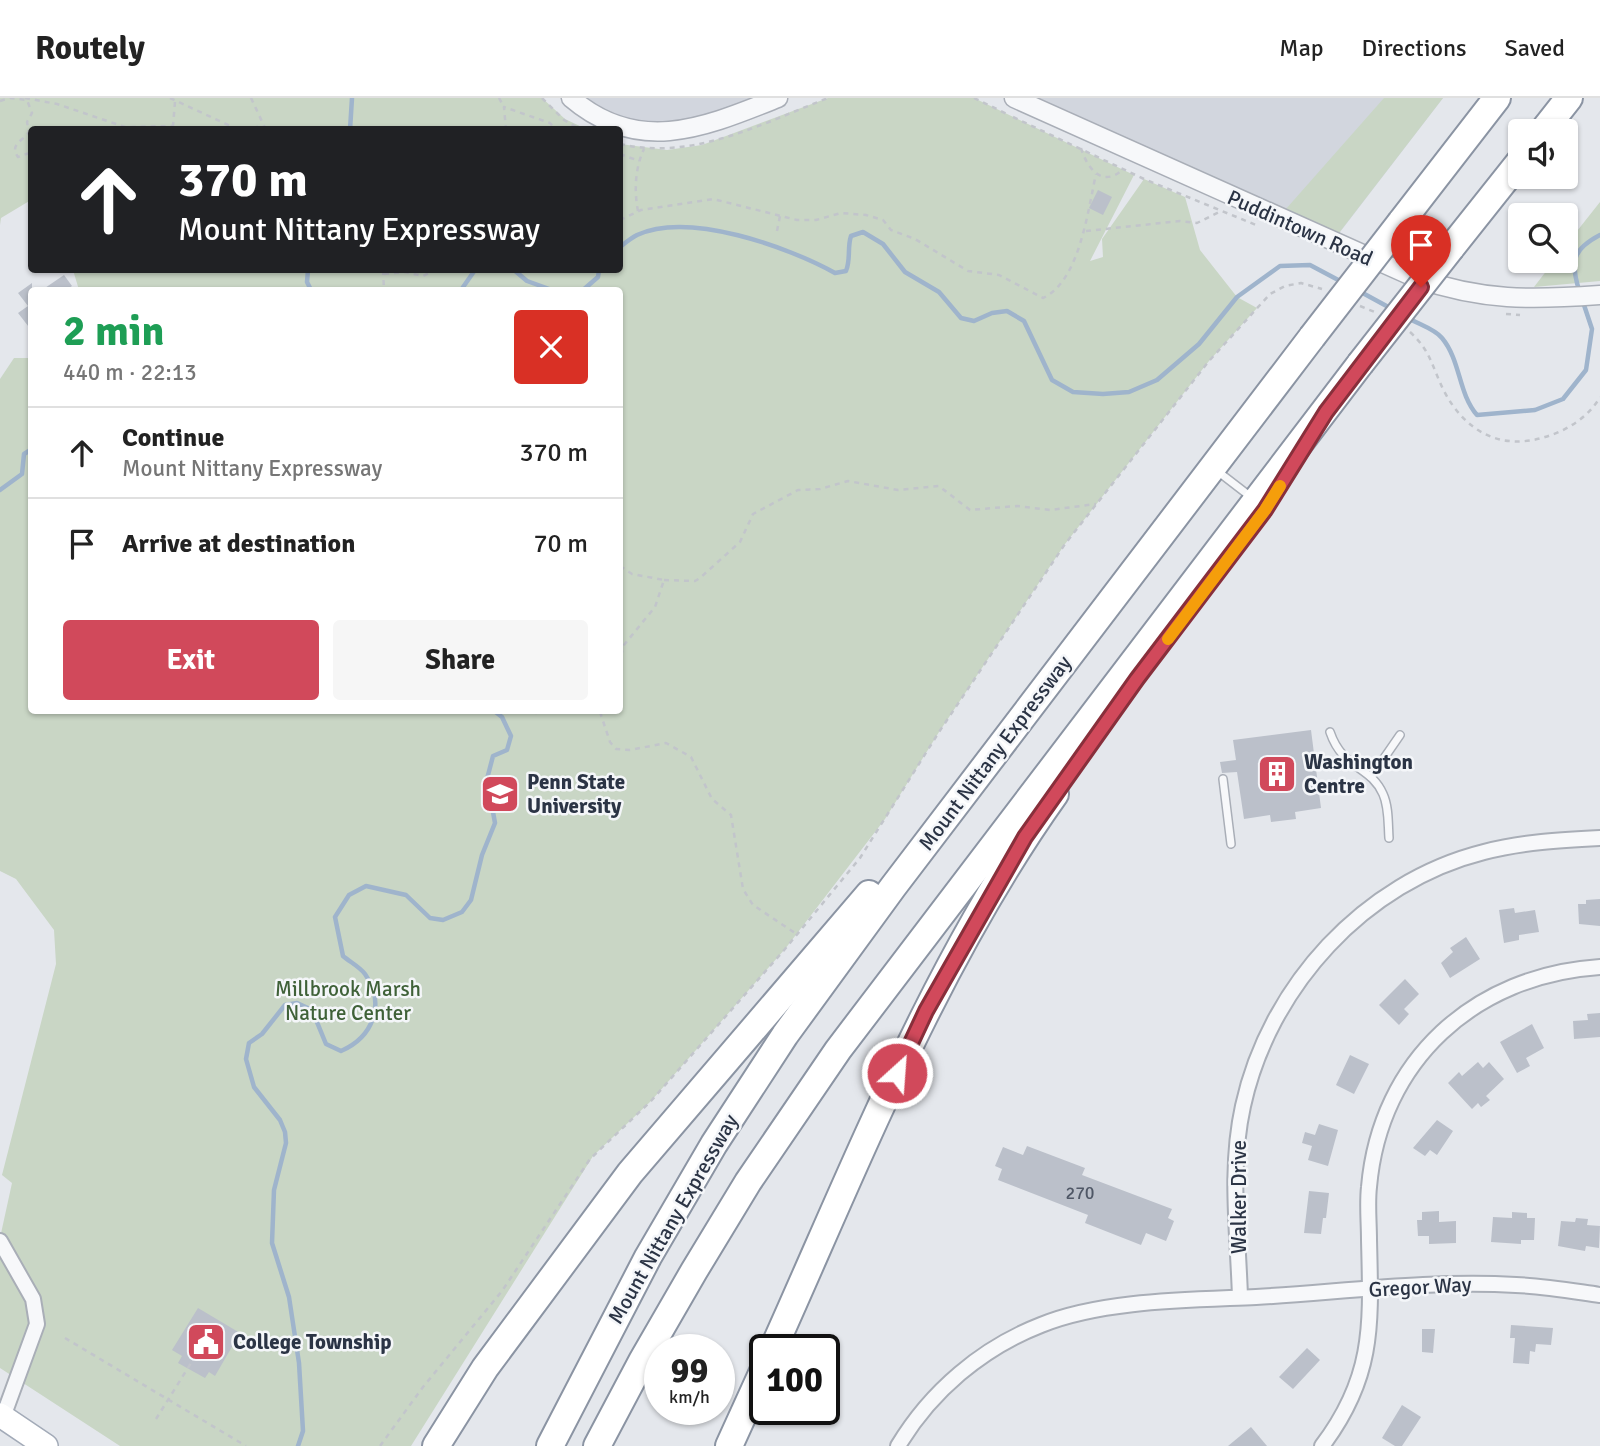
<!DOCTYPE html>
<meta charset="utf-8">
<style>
:root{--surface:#fff;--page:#f6f6f6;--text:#222;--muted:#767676;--line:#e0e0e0;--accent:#d1495b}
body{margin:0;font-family:Signika,sans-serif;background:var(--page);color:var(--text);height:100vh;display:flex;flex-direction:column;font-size:26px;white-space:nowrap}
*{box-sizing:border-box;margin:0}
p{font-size:23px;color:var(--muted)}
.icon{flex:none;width:38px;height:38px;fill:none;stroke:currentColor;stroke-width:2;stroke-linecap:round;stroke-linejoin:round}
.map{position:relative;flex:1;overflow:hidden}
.drawer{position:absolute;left:28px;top:189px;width:595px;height:427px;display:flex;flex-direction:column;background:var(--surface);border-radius:7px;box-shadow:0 2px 5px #0004}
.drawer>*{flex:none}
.hud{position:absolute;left:28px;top:28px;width:595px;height:147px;border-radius:7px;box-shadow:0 2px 5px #0004;background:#202124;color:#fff;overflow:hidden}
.tools{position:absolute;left:1508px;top:21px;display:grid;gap:14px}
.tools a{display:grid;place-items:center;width:70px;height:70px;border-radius:7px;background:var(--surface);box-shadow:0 2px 5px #0004;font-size:35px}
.speed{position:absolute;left:644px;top:1236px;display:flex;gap:14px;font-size:35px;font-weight:700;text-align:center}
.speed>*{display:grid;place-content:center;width:91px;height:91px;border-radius:50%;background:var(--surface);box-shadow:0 2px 5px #0004;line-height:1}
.speed small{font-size:18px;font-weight:400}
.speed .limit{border:4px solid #111;border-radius:10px;background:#fff;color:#111}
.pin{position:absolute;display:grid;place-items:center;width:60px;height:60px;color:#fff;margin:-72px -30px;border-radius:50% 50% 50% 0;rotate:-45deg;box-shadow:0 0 7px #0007}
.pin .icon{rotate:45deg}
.me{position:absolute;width:77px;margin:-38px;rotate:26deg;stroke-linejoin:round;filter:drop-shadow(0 0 5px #0008)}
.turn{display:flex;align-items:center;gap:24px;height:147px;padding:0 35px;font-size:32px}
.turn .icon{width:91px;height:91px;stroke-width:2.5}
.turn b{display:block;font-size:49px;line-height:60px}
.round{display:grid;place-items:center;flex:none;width:74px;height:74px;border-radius:7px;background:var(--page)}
.overview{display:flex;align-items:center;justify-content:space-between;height:119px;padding:0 35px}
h1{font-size:42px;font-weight:800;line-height:52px;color:#1e9e55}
.button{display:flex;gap:14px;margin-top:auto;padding:14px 35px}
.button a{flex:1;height:80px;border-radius:7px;background:var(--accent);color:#fff;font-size:28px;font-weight:800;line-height:80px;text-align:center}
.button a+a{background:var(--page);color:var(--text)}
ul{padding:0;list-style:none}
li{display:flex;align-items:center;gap:21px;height:91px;padding:0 35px;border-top:2px solid var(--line)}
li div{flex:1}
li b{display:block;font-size:26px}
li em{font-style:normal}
header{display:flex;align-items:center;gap:42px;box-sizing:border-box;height:98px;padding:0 35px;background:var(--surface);border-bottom:2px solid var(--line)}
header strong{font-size:33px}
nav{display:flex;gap:38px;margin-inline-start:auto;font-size:24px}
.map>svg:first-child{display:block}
.built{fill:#d2d6de}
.green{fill:#c9d6c5}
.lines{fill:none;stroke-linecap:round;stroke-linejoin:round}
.stream{stroke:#9fb4cc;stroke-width:4.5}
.building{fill:#bbc0ca}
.service-casing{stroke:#a9aeb7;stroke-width:10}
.minor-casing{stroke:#a9aeb7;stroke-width:18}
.tertiary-casing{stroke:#a9aeb7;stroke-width:21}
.primary-casing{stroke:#a3abb8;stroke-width:26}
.motorway-casing{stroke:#8b94a3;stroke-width:30}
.path{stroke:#c2c5cb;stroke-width:2.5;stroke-dasharray:5 5;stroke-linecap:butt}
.service{stroke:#f7f8fa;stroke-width:7}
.minor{stroke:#f7f8fa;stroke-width:14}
.tertiary{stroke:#f7f8fa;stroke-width:18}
.primary{stroke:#fff;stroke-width:23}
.motorway{stroke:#fff;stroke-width:26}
.motorway-bridge-casing{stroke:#8b94a3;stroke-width:30;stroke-linecap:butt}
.motorway-bridge{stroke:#fff;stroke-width:26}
.route-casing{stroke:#882f3b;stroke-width:18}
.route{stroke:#d1495b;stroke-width:12}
.slow{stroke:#f59e0b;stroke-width:12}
.labels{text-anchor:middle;stroke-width:5;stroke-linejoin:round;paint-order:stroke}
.number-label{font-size:18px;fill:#4f5766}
.street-label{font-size:21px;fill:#2b3445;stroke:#f4f6f9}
.poi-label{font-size:21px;font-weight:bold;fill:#2b3445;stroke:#f4f6f9;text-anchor:start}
.park-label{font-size:21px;fill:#3f6138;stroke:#f4f6f9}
</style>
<header>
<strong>Routely</strong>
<nav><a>Map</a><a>Directions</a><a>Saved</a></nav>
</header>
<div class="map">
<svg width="1600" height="1348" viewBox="0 0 1600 1348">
<rect width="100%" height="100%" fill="#e4e7ec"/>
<g class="built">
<polygon points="585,0 760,0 705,20 671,27 620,21"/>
<polygon points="1033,0 1443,0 1337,138"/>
</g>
<g class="green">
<polygon points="0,0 542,0 565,21 586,31 32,32 31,102 1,120 0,127"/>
<polygon points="828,0 974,0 1134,77 1090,163 1103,159 1102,141 1144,81 1185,99 1200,152 1237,199 1257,210 1209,263 1065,446 939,634 885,721 785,851 651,1003 593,1058 411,1348 120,1348 0,1270 0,1140 12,1085 2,1077 56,866 54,832 16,781 0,773 0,281 14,260 31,260 32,612 620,612 620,192 79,192 73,172 620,172 620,46 667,52 702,47"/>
<polygon points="1384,0 1443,0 1332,144 1278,120"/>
<polygon points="1600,104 1600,183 1534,189 1554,163 1566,163 1566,147"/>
</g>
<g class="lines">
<g class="stream">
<polyline points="350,32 352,0"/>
<path d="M620 149C625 145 631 140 637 137 689 113 788 149 835 175L846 173C851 161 847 150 851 138L863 134 883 146 905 174 939 194 961 220 974 223 992 215 1007 213 1024 223 1052 282 1073 294 1103 296 1129 294 1157 282 1199 246 1237 199 1280 168 1310 167 1342 184"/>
<polyline points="308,172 307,184 311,192"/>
<polyline points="514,172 527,183 552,192"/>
<polyline points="461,192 475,172"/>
<polyline points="583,192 598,179 599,172"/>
<path d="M1579 192C1570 163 1573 151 1600 137"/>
<polyline points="1359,193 1392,211"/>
<path d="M1408 220C1418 226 1435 231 1442 240 1461 263 1458 295 1477 317L1535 312 1563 301 1586 272 1592 231 1583 204"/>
<polyline points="0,392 22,376 24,356 32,351"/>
<path d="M298 1348 303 1333 299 1265 289 1199 272 1145 274 1092 286 1045 285 1034 280 1022 254 989 246 961 249 945 262 936 285 907 297 905 312 912 326 946 341 953C373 939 386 906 365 876 360 869 350 864 343 858L335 819 349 797 366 788 406 797 430 820 443 822 462 814 471 802 482 757 495 725 487 681 493 658 507 652 511 638 502 619 493 612"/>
</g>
</g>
<g class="building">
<polygon points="1098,92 1112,99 1103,117 1089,110"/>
<polygon points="64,177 72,188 66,192 42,192"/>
<polygon points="32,185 32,233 18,215 28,208 18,195"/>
<polygon points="1311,632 1321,710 1295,714 1296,721 1271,724 1270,717 1244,721 1237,674 1222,675 1220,664 1236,662 1233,642"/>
<polygon points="1600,801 1600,828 1579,826 1578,806 1586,806 1586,802"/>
<polygon points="1514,810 1515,815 1535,812 1539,834 1519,837 1519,842 1504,845 1499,812"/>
<polygon points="1466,839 1480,861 1450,880 1441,865 1453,854 1450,850"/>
<polygon points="1405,881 1419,896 1404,911 1409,916 1399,927 1379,907"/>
<polygon points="1600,915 1600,939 1574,941 1573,923 1588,922 1587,916"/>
<polygon points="1532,926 1544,950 1526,960 1530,968 1517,975 1500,944"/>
<polygon points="1350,957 1369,966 1354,996 1336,987"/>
<polygon points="1478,964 1483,970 1489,964 1504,981 1486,998 1490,1002 1481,1009 1478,1005 1472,1011 1448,985 1459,974 1462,978"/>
<polygon points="1437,1022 1453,1033 1437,1057 1430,1052 1425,1058 1413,1050"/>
<polygon points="1319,1026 1338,1032 1328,1068 1308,1062 1312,1048 1302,1045 1305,1034 1315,1037"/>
<polygon points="1027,1048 1085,1070 1082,1077 1172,1111 1168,1120 1174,1123 1166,1143 1146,1135 1141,1147 1085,1125 1088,1117 998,1082 1002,1071 995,1068 1003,1049 1023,1057"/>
<polygon points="1309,1093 1329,1095 1326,1120 1323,1120 1321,1136 1304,1135"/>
<polygon points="1439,1113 1439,1124 1456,1123 1456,1145 1429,1146 1429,1138 1418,1138 1417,1122 1422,1122 1422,1114"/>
<polygon points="1512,1114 1527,1115 1527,1120 1535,1120 1534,1142 1521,1142 1521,1146 1491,1144 1493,1119 1512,1120"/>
<polygon points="1576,1120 1588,1121 1587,1127 1600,1128 1599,1150 1586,1148 1585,1153 1558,1148 1561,1123 1575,1124"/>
<polygon points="198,1210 240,1235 215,1278 209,1274 205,1280 178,1265 182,1258 172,1252"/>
<polygon points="1511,1227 1553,1230 1551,1247 1536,1246 1535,1254 1530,1253 1529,1266 1513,1265 1515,1240 1510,1240"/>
<polygon points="1422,1231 1435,1231 1433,1255 1422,1254"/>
<polygon points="1307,1250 1320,1262 1293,1291 1279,1279"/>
<polygon points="1402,1307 1421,1319 1402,1348 1395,1348 1382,1340"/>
<polygon points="1251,1329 1267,1348 1228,1348"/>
</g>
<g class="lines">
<g class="service-casing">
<g id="service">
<polyline points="1216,372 1251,399"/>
<path d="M1330 634C1343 672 1370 667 1383 696 1389 709 1388 726 1389 740"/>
<polyline points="1371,679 1400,637"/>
<polyline points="1223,681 1231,746"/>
</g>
</g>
<g class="minor-casing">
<g id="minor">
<polyline points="0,1143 33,1201 37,1226 3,1319"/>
<path d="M1240 1199C1238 1135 1229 1071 1243 1008 1269 889 1364 784 1484 754 1522 744 1561 742 1600 740"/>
<path d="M898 1348C931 1293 982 1250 1041 1227 1102 1202 1190 1202 1256 1199 1342 1194 1429 1182 1516 1187 1544 1188 1572 1193 1600 1197"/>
<path d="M1322 1348C1375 1278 1371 1225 1369 1142 1369 1124 1367 1106 1369 1089 1380 962 1475 877 1600 869"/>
</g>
</g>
<g class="tertiary-casing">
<g id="tertiary">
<path d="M571 0C639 58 705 29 778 0"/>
<path d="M1014 0 1416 180C1483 203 1531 202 1600 197"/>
</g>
</g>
<g class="primary-casing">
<polyline id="primary" points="0,1317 46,1348"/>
</g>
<g class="motorway-casing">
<g id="motorway">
<polyline points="1543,33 1569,0"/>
<polyline points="1401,124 1497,0"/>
<polyline points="1451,150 1521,62"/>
<path d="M773 1251C857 1064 936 863 1055 696"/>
<polyline points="436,1348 485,1270 630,1075 869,796"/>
<polyline points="550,1348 648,1159 714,1046 785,937 893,789 1312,239"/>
<polyline points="597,1348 642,1263 694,1173 748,1084 838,952 1360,266"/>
<polyline points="729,1348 765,1269"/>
</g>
</g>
<g class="path">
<polyline points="25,0 57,6 125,29 173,28"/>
<polyline points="170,0 239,32"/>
<polyline points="251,0 266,32"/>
<polyline points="499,0 504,9"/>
<polyline points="542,0 564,22 581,32"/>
<polyline points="974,0 1007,16"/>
<path d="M0 3 10 0 27 2 32 15 27 24 29 34C23 43 9 46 18 59L32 54"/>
<polyline points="175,4 173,28 175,32"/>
<polyline points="1013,19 1144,81 1256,127"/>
<polyline points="255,32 261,24"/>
<polyline points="506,32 504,9 550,25 556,32"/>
<polyline points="32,45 32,50"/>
<path d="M620 46C693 63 761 26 828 0"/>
<path d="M1081 50C1087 70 1102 90 1122 72"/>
<polyline points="620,56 639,63"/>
<path d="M638 113C634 93 635 70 644 51"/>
<path d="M620 122 641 112 713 101 797 122H816L841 115 866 117 883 122 891 132 915 141 968 173 999 177 1043 200C1080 183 1088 111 1096 76"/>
<polyline points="777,133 780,118"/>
<polyline points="1086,133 1180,123 1197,125 1219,114"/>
<polyline points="383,172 384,192"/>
<polyline points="384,176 405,174 423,178 435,172"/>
<polyline points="1360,208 1377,215"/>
<polyline points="1506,216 1520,217"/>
<path d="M1410 234C1431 253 1432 269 1444 293 1465 333 1500 353 1545 339 1566 333 1589 319 1600 299"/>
<polyline points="620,468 632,476 664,482 655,509 624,547 620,561"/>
<polyline points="664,482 695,483 700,480 740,444 753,416 798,392 820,391 848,383 898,392 939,388 970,412 1017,408 1050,412 1096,406"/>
<polyline points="533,612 536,615 545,612"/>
<polyline points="594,612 601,612"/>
<polyline points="600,614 610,644 616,651 630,652 666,645 691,659 712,701 731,717 743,791 753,807 795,835"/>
<polyline points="65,1240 246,1348"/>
<polyline points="156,1321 191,1265"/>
<polyline points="380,1348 423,1289 502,1193 590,1061 651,1003 785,851 860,760 939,634 1065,446 1209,263 1270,196 1285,188 1301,185 1322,191"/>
</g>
<use href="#service" class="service"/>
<use href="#minor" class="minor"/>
<use href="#tertiary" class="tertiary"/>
<use href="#primary" class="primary"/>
<use href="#motorway" class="motorway"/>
<g class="motorway-bridge-casing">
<g id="motorway-bridge">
<polyline points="1312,239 1401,124"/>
<polyline points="1360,266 1451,150"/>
</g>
</g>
<use href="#motorway-bridge" class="motorway-bridge"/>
</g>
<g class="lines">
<g class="route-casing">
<polyline id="route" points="897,975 926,913 1025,739 1137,581 1265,412 1326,314 1421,189"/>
</g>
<use href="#route" class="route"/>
<polyline class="slow" points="1168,541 1265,412 1280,388"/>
</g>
<defs>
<g id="building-square" transform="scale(2.0125)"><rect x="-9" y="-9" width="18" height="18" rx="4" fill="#d1495b" stroke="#f4f6f9"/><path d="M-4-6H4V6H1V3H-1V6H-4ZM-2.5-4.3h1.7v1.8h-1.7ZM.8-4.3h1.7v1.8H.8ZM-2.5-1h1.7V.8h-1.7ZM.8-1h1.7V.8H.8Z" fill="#fff"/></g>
<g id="university-square" transform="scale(2.0125)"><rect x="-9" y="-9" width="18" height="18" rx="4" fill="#d1495b" stroke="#f4f6f9"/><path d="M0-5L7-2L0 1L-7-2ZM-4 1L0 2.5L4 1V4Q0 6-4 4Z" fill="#fff"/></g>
<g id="civic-square" transform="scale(2.0125)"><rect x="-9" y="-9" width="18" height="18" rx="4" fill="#d1495b" stroke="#f4f6f9"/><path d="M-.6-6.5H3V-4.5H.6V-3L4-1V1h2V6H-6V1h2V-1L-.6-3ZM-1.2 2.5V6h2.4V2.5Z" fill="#fff"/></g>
</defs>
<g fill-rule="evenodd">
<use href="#building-square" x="1277" y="676"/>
<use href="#university-square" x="500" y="696"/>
<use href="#civic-square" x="206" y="1244"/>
</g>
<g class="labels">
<g class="number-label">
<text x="1080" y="1101">270</text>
</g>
<g class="street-label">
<text transform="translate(1300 130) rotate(24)" y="7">Puddintown Road</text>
<text transform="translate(995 655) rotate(-53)" y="7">Mount Nittany Expressway</text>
<text transform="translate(1239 1099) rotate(-90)" y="7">Walker Drive</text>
<text transform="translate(673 1121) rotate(-60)" y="7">Mount Nittany Expressway</text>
<text transform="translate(1420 1189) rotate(-3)" y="7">Gregor Way</text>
</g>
<g class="poi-label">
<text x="1304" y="671">Washington<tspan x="1304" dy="24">Centre</tspan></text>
<text x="527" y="691">Penn State<tspan x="527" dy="24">University</tspan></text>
<text x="233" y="1251">College Township</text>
</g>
<g class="park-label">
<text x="348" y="898">Millbrook Marsh<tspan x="348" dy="24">Nature Center</tspan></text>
</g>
</g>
</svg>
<div class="tools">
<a><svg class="icon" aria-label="sound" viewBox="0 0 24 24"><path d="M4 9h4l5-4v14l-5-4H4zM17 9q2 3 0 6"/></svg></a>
<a><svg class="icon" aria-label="search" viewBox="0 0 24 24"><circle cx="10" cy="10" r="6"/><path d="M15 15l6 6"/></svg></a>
</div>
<div class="speed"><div>99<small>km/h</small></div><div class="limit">100</div></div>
<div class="pin" style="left:1421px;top:189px;background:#d93025"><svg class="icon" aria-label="arrive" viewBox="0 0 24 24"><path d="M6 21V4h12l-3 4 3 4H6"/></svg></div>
<svg class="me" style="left:897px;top:975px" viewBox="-20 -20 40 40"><circle r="17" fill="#d1495b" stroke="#fff" stroke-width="3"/><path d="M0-11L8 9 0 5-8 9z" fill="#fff"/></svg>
<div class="hud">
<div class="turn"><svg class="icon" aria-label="ahead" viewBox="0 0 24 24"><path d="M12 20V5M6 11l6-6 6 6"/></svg><div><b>370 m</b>Mount Nittany Expressway</div></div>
</div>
<section class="drawer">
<div class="overview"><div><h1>2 min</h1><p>440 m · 22:13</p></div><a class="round" style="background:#d93025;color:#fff"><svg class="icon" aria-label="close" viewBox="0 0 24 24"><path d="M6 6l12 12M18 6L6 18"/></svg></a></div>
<ul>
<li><svg class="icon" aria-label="ahead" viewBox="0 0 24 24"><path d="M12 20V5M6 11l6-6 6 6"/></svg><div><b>Continue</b><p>Mount Nittany Expressway</p></div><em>370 m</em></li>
<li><svg class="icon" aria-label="arrive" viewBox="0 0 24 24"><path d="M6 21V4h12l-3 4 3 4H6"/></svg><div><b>Arrive at destination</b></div><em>70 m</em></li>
</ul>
<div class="button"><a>Exit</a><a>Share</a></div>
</section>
</div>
